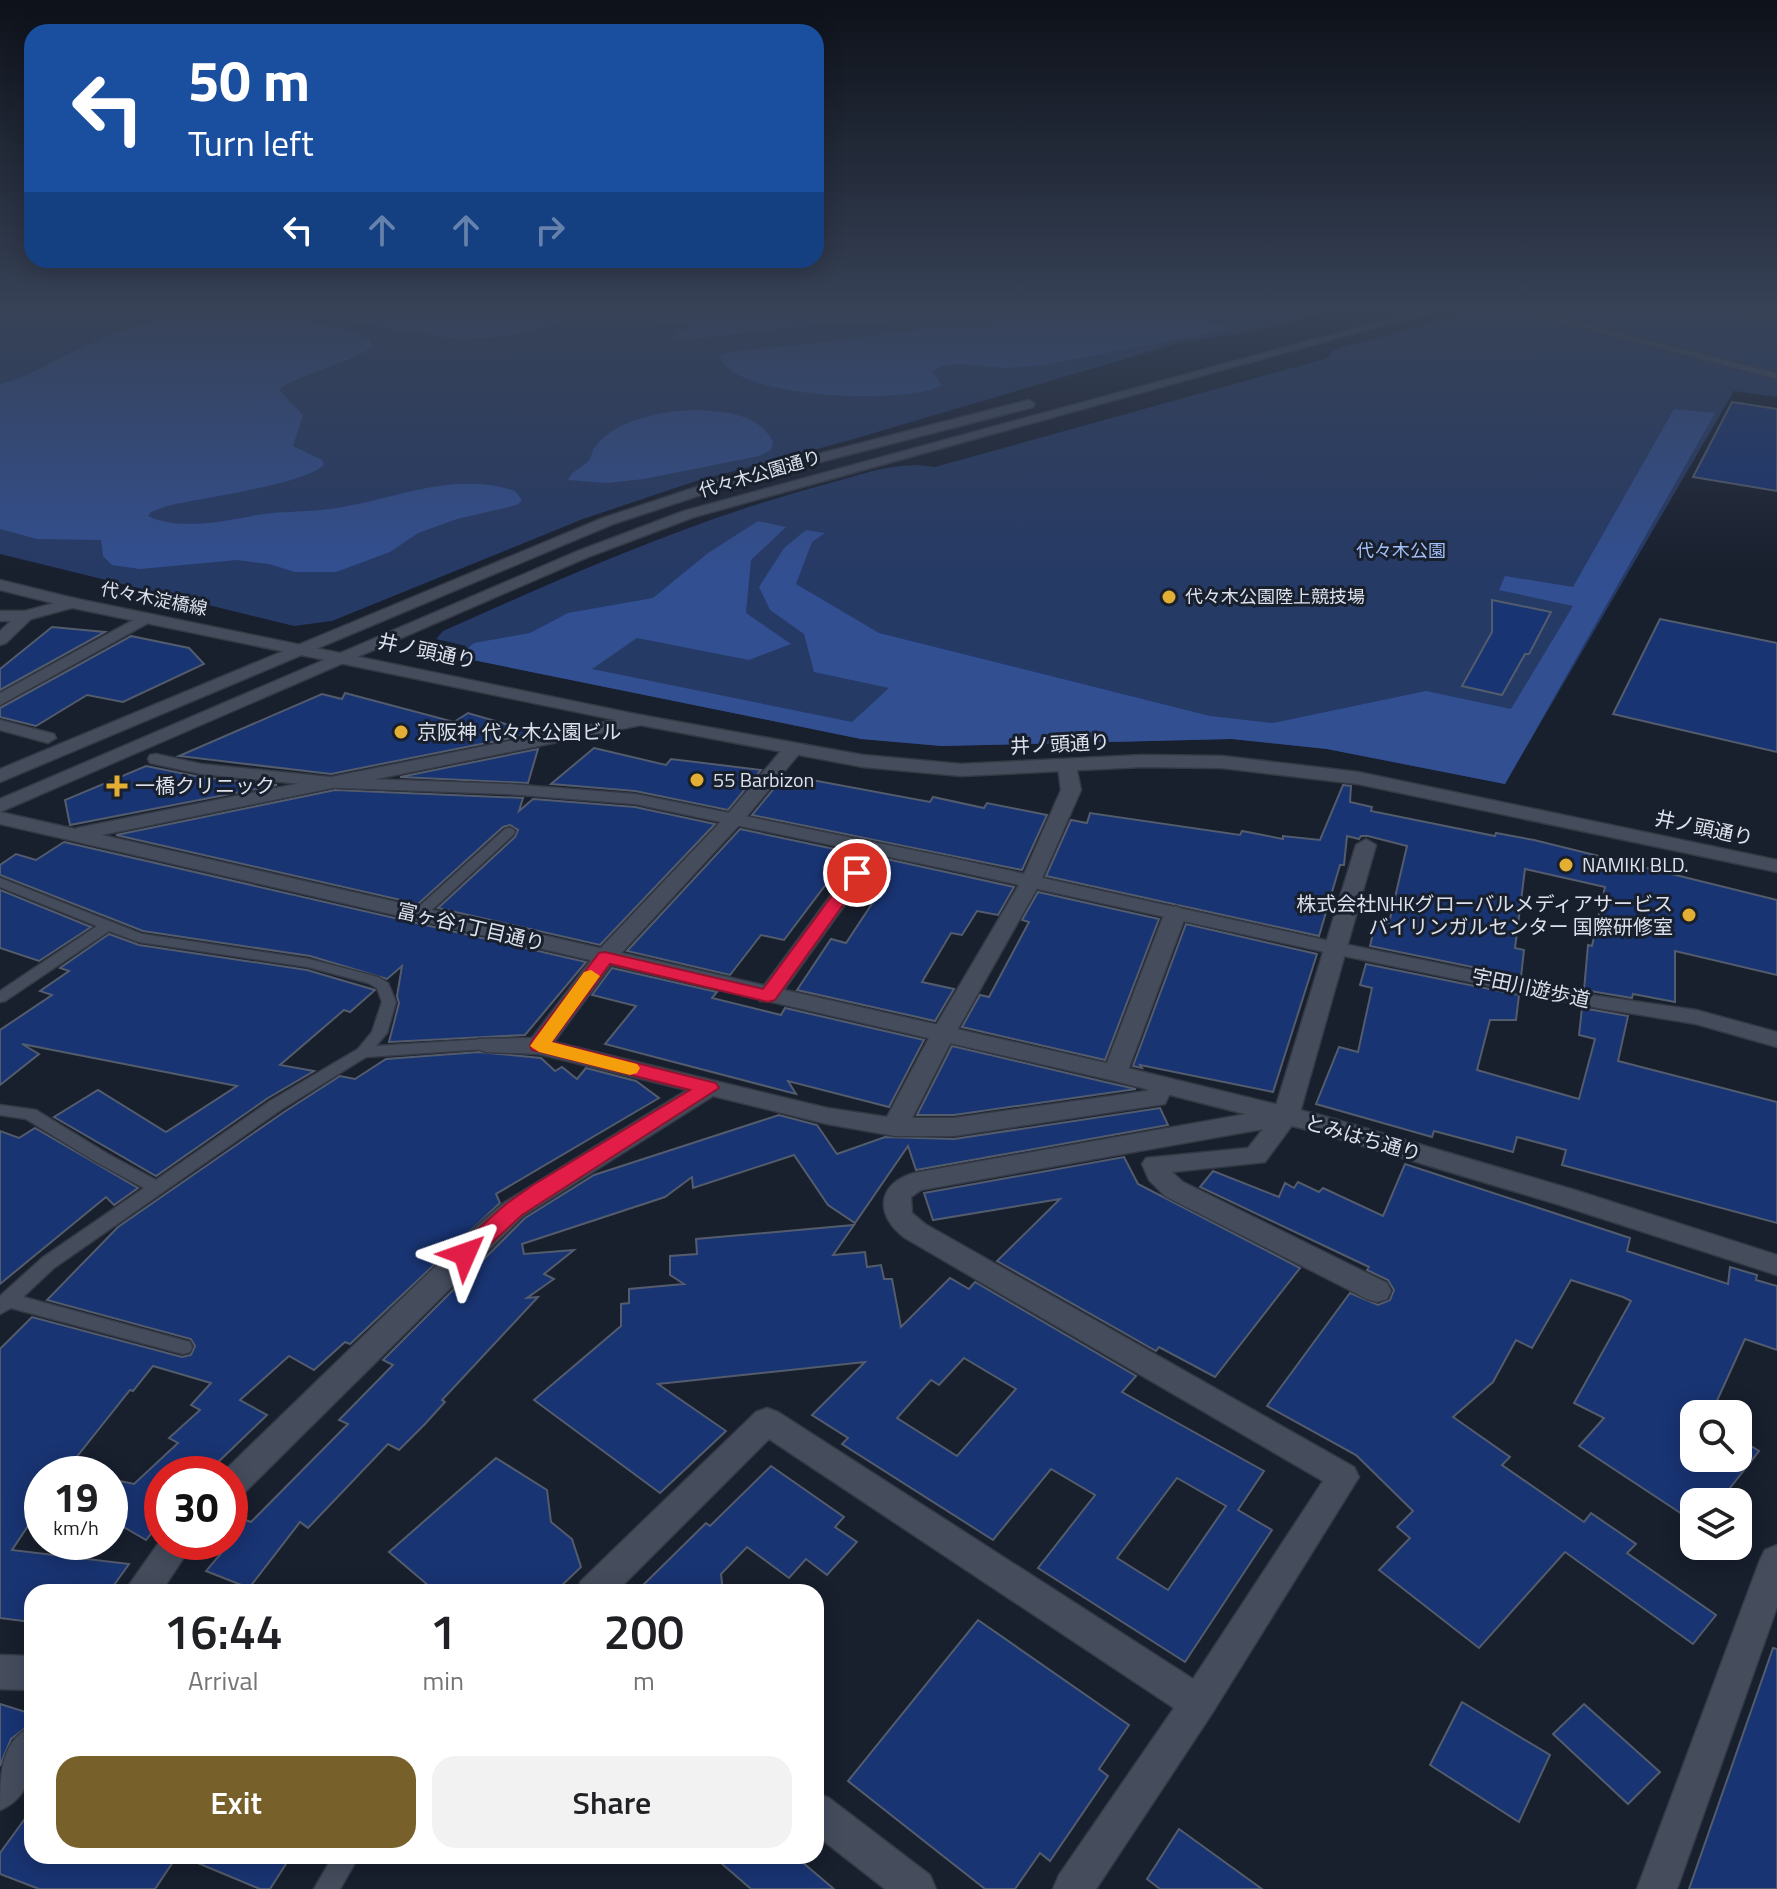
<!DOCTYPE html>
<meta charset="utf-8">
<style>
:root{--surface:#fff;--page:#f2f2f2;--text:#202124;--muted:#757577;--accent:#78602b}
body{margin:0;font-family:"Titillium Web","Noto Sans JP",sans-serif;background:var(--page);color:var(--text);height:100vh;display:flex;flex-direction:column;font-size:30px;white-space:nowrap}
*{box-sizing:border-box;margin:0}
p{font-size:26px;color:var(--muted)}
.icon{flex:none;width:44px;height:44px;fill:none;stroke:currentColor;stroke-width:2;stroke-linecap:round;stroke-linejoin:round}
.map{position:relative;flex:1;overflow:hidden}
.sheet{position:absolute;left:24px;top:1584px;width:800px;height:280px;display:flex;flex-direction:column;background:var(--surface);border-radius:24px;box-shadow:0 4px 20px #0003}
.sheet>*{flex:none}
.guide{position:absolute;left:24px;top:24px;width:800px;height:244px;border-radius:24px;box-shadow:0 4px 20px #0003;background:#1a4fa0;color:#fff;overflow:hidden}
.buttons{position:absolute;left:1680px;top:1400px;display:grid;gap:16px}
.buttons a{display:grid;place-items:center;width:72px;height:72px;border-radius:16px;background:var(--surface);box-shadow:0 4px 20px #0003;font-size:40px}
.speed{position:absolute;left:24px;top:1456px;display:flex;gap:16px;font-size:40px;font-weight:700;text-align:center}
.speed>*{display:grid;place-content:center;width:104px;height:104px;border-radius:50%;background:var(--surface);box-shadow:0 4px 20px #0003;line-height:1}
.speed small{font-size:20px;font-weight:400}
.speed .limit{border:12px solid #d22;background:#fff;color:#111}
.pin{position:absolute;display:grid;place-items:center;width:68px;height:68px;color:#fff;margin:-34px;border:4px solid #fff;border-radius:50%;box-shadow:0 2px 8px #0007}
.me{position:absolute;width:88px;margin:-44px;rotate:47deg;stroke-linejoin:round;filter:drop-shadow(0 0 6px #0008)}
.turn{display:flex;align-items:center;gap:28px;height:168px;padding:0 32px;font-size:36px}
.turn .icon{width:104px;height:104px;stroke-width:2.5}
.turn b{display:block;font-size:56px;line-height:68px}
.lanes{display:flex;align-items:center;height:76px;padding:0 32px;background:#0003;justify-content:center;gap:40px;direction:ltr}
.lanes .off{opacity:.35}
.eta{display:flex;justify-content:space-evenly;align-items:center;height:136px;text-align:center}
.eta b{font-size:48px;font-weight:600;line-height:56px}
.primary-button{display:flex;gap:16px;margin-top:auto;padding:16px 32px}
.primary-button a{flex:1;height:92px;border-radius:24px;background:var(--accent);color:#fff;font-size:32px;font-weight:600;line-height:92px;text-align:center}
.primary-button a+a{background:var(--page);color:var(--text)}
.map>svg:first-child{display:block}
.green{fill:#263a66}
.forest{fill:#324f91}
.building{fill:#193473;stroke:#535c6c;stroke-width:2;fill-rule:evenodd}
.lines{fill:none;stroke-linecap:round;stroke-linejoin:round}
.service-casing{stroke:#343944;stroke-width:3}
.pedestrian-casing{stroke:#343944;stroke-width:3}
.minor-casing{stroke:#343944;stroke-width:3}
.tertiary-casing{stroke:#343944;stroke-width:3}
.secondary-casing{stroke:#343944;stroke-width:3}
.service{fill:#454d5d;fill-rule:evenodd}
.pedestrian{fill:#454d5d;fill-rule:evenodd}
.minor{fill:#454d5d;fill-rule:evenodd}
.tertiary{fill:#454d5d;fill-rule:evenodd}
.secondary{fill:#454d5d;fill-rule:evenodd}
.route{fill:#e11d48;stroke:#92132f;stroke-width:2}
.slow{fill:#f59e0b}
.poi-dot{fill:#e3ae34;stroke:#181f2d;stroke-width:3}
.labels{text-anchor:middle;stroke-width:6;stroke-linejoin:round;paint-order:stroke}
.far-street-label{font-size:18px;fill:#dce1eb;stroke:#181f2d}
.far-park-label{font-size:18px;fill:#a3bff8;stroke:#181f2d}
.far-poi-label{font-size:18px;fill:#dce1eb;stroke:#181f2d;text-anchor:start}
.street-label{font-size:20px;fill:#dce1eb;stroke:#181f2d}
.poi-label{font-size:20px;fill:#dce1eb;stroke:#181f2d;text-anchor:start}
</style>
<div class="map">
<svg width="1777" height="1889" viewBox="0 0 1777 1889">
<rect width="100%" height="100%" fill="#181f2d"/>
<g class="green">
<polygon points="0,310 1330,310 1262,329 1179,343 847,441 693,482 583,519 332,621 294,626 0,554"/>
<path d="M1479 310H1777V397L1734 391 1505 784 1327 749 1232 739 942 746 861 739 458 657 466 646 436 639 443 631C569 575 689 521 823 485 862 475 895 460 935 467L1328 358 1333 350Z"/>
</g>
<g class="forest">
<path d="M32 310H141C111 318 57 331 32 310Z"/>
<path d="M226 310C273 313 326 320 370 339L372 347C351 363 288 378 279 390L303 415 293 446 322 460 324 464C312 483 196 499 167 506L151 512 148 516C178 531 226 521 257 515 281 511 306 512 330 509 392 501 452 470 515 491L522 500 517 505 457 519 418 533 390 552 336 572H295L269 564 237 560 140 569 112 565 103 556 101 540 37 539 0 529V384C28 378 47 363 73 352 120 329 173 311 226 310Z"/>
<path d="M278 310H536L560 313 570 318C533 334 493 340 454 339Z"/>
<polygon points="660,310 954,310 895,322 822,324 683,340 672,337 693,324 656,324"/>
<path d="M1029 310H1170L1232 329 1043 365 1005 368 958 364 940 367 933 372 941 384 938 387C903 404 729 399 719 355L730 352 844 340 936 327 984 329 991 326 993 318Z"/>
<polygon points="1674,409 1715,413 1505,784 1327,749 1232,739 942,746 861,739 458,657 474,643 530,633 568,613 653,598 708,553 758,521 786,527 751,560 746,613 791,644 749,660 637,638 592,669 852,722 889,688 814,672 804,634 770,610 759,587 784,548 806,530 825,533 812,542 796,584 879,633 1210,716 1273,723 1426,691 1511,709 1573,606 1499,590 1505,576 1573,587"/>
<path d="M700 410C730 413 758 413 773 442L771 450 759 456 644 479 606 483 568 480C572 469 584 468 590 459 592 455 592 450 595 447 617 418 666 410 700 410Z"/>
</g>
<g class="building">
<polygon points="1732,402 1777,409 1777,491 1693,477"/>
<polygon points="1492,600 1551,612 1529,654 1525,654 1502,695 1462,686 1492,632"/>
<polygon points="1660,619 1777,643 1777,752 1613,714"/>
<polygon points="52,627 105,632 0,690 0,669"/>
<polygon points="131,636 189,648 204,664 123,702 87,695 36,726 0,717 0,708"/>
<polygon points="345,693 454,722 468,713 536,733 331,774 179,756 322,694 342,699"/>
<polygon points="594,748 666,765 671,759 761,770 728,810 635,791 551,784"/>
<polygon points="538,749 528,783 400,777"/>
<polygon points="146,766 200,777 277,785 70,825 65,800"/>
<polygon points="785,775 930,802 933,797 984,808 987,803 1047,815 1022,870 752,815"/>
<polygon points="1343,785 1351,786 1350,802 1372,807 1371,811 1495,836 1496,833 1534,840 1777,900 1777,975 1675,951 1675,1002 1633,994 1632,998 1584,990 1588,945 1592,946 1605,887 1525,869 1515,948 1524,950 1521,977 1370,946 1376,921 1389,923 1407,846 1368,836 1361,836 1359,839 1347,836 1344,865 1340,865 1319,936 1046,876 1071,820 1087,823 1090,813 1240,835 1242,831 1283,839 1283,836 1320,840"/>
<polygon points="335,790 523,798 519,811 533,799 635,807 715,824 600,945 438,908 515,837 518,830 510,825 503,827 418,904 116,835"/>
<polygon points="740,829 858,854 838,881 830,879 784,940 761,935 730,975 627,951"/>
<polygon points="64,842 586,962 525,1035 389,1042 399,1003 397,996 402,966 387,979 310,956 143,931 0,875 0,865 16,854 36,860"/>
<polygon points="882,858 1014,887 998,915 977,911 962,935 951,933 922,982 954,989 935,1021 797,990 831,939 846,943 881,890 862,886"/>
<polygon points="0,890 91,927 39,961 0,948"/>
<polygon points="1038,892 1159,919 1105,1060 962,1027 980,995 989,997 1029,922 1022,920"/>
<polygon points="1186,924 1317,954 1273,1092 1140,1065 1142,1068 1133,1066"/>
<polygon points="109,934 139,945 307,970 375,990 350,1012 344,1010 280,1065 314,1071 268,1098 156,1176 54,1117 98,1090 166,1132 237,1086 22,1044 39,1054 0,1085 0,1030 52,995 40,991 69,971 60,968"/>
<polygon points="1366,964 1519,995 1516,1020 1490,1020 1477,1070 1579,1099 1595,1039 1579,1035 1582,1008 1628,1016 1618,1061 1777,1102 1777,1223 1562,1165 1566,1150 1517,1137 1513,1152 1434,1131 1432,1137 1316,1104 1339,1047 1358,1052 1372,988 1360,985"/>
<polygon points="612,968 717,992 712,998 781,1015 785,1008 924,1040 889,1107 788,1081 796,1094 605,1044 636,1006 592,995"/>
<polygon points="952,1046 1105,1082 1136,1089 954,1115 917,1115"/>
<polygon points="479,1052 541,1058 555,1071 562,1067 577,1079 586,1068 636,1081 659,1098 496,1194 500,1203 350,1344 345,1342 314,1370 289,1356 240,1400 267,1415 216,1464 213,1463 202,1474 162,1474 162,1520 146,1540 110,1519 110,1479 134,1484 178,1443 169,1438 200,1410 191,1405 211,1383 153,1366 133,1391 130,1390 63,1474 42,1474 42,1505 12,1550 129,1564 109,1592 32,1592 32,1622 0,1618 0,1349 32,1317 182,1357 191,1355 195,1346 191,1339 47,1300 118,1227 284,1112 340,1076 355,1079 386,1059"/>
<polygon points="1160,1108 1168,1125 916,1170 908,1146 855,1223 828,1205 794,1155 693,1188 692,1177 665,1197 522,1244 524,1254 574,1250 544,1274 554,1279 527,1298 538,1297 442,1400 445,1402 425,1424 399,1450 388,1444 308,1528 300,1522 249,1588 206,1571 230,1543 230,1514 251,1522 348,1424 339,1420 393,1365 383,1360 525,1218 594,1175 779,1115 817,1125 837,1154 885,1137 954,1139"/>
<polygon points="35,1128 138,1188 114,1205 106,1197 0,1284 0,1131 19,1138"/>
<polygon points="1124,1157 1138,1184 1300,1268 1215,1377 1159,1347 1156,1351 997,1261 1060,1199 933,1220 924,1193"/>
<polygon points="1405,1164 1630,1238 1627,1251 1728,1284 1730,1267 1757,1275 1756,1280 1777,1286 1777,1350 1745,1339 1711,1414 1694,1414 1694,1458 1738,1458 1738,1438 1759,1451 1719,1502 1694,1502 1694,1522 1579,1446 1604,1418 1574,1403 1631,1301 1623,1297 1571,1280 1532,1348 1516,1340 1493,1382 1453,1417 1510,1457 1502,1465 1584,1522 1591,1513 1636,1544 1627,1553 1716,1615 1693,1644 1565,1552 1479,1648 1379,1570 1410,1538 1397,1527 1413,1511 1356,1455 1267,1406 1350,1293 1378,1305 1390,1300 1394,1290 1388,1280 1367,1270 1369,1267 1200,1187 1213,1171 1279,1197 1285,1183 1294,1188 1298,1182 1319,1192 1323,1188 1383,1216"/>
<path d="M854 1225 833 1255 865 1252 867 1267 881 1265 884 1279H892L901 1327 950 1278 969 1289 975 1282 1136 1376 1122 1392 1264 1471 1238 1510 1272 1530 1185 1662 1038 1568 1095 1495 1051 1469 993 1540 842 1444 848 1438 812 1415 865 1362 658 1384 726 1431 660 1493 534 1400 621 1326V1304L629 1303V1289L684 1284 670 1275V1256L697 1254 696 1239ZM964 1358 1016 1389 957 1456 897 1418 931 1380 939 1385ZM1177 1478 1226 1506 1168 1590 1117 1558Z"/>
<polygon points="496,1458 547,1490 551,1522 572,1539 581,1567 555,1592 436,1592 389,1552"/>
<polygon points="771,1466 844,1517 835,1527 857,1542 827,1575 806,1559 789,1578 747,1547 721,1574 723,1592 636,1592 706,1523 710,1526"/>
<polygon points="978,1620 1129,1725 1099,1769 1108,1776 1050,1861 1040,1853 1015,1889 985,1889 848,1781"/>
<polygon points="1773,1648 1777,1649 1777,1889 1689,1889"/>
<polygon points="1462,1702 1550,1755 1519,1822 1430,1765"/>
<polygon points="0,1704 32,1714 32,1723 11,1739 0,1766"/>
<polygon points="1584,1704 1660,1772 1628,1804 1553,1734"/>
<polygon points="32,1809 32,1856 177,1856 155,1889 39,1889 0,1874 0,1853"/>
<polygon points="1179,1829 1262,1889 1160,1889 1147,1879"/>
<polygon points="181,1856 291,1856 270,1889 260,1889"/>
<polygon points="713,1856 795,1856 834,1889 751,1889"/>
</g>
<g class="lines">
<g class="service-casing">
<g id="service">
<polygon points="1737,310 1777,316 1777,320 1738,311"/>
<polygon points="509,828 513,829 515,832 513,835 423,918 413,918 411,915 413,912 505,829"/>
<polygon points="0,878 142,934 309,959 378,977 388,983 396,1002 387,1033 376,1046 486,1039 494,1044 486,1049 366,1057 282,1109 54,1268 23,1297 190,1342 192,1347 190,1352 183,1354 11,1308 0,1314 0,1296 42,1258 144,1188 96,1162 26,1119 0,1115 0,1105 36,1110 108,1154 156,1180 270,1101 358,1049 372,1032 382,1002 377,988 368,983 308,967 139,942 109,931 5,1001 0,1002 0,991 97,926 0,887"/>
<polygon points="333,1856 359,1856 340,1889 314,1889"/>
</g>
</g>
<g class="pedestrian-casing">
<g id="pedestrian">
<polygon points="1514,310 1529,310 1777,373 1777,379"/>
<polygon points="0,720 54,734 56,738 48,743 0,730"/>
<polygon points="156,754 201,764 340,778 507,784 635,794 947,857 1334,942 1598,996 1696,1010 1777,1032 1777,1047 1696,1024 1598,1008 1334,954 947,869 635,804 507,794 340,788 201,774 150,763 148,759 150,755"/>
</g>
</g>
<g class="minor-casing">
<g id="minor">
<polygon points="73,598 79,600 79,606 31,619 6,643 0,645 0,631 11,621 0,621 0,611 25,611"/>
<polygon points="146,613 152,615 152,621 0,705 0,693"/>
<polygon points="640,715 646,716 649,720 646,724 77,840 67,834 77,828"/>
<polygon points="792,744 799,746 801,750 799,754 741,823 613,962 554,1042 827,1108 887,1117 931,1034 1020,883 1061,790 1058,766 1067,760 1076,766 1081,790 1040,883 955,1034 912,1118 954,1118 1147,1091 1152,1080 1170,1080 1173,1086 1165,1104 954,1136 895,1136 827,1124 713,1096 523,1216 241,1496 230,1500 230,1474 221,1474 478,1225 505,1202 687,1090 539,1054 486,1052 478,1049 474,1044 478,1039 532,1038 597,952 727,815 785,746"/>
<path d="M1366 839 1376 845 1299 1116 1265 1162 1172 1172 1183 1182 1387 1283 1391 1291 1387 1299 1377 1302 1367 1299 1165 1196 1149 1180 1142 1164 1146 1158 1248 1148 1263 1129 921 1190 911 1197 912 1213 925 1224 1354 1467 1359 1477 1211 1715 1096 1889H1053L1059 1875 1174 1708 769 1439 616 1592H576L581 1581 756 1412 767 1408 778 1412 1193 1679 1323 1481 905 1238C875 1216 876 1184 914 1173L1275 1109 1356 845Z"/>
<polygon points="875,843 885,849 776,1001 760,1001 757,996 760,991 868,845"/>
<polygon points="1176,906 1187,912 1127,1073 1124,1079 1106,1079 1103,1073 1165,912"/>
<polygon points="162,1538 162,1542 194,1542 161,1592 124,1592"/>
<polygon points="0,1655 32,1656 32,1690 0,1689"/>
<path d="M32 1726C32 1759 36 1795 0 1810 0 1776 0 1741 32 1726Z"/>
<polygon points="816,1792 829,1798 930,1875 936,1889 885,1889 816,1835"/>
</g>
</g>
<g class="tertiary-casing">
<g id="tertiary">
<polygon points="0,580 73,598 640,715 863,755 961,764 1142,755 1222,756 1358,772 1777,860 1777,872 1358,784 1222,768 1142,767 961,776 863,767 640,725 73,608 0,590"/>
<polygon points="0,812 1115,1065 1320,1115 1578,1191 1777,1255 1777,1275 1560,1205 1316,1132 1115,1081 0,824"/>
<polygon points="1777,1545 1777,1607 1677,1889 1637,1889 1760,1560 1765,1550"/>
</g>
</g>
<g class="secondary-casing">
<g id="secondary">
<polygon points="1422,310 1438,310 694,517 588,557 0,812 0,799 578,551 684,511"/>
<polygon points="1029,400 1035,404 1033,407 731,485 613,524 0,782 0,769 603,518 721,479"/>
</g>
</g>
<use href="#service" class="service"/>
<use href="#pedestrian" class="pedestrian"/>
<use href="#minor" class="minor"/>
<use href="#tertiary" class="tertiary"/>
<use href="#secondary" class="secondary"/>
</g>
<linearGradient id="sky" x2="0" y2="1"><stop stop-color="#0d1119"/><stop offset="0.54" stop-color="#374257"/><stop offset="1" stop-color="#374257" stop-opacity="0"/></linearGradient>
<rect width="1777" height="574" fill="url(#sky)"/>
<polygon class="route" points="857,868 866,873 775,1000 768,1002 610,964 552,1042 716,1083 719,1088 522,1215 473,1260 465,1262 457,1260 454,1254 457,1248 506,1204 533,1185 690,1090 532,1050 530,1046 532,1041 599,953 605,952 763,989 851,870"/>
<polygon class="slow" points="591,970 600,976 552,1042 637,1064 640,1068 637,1073 630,1075 539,1052 530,1046 584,972"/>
<g class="poi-dot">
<circle cx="1169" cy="597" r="8"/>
<circle cx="401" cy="732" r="8"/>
<circle cx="697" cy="780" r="8"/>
<path d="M113 774h8v8h8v8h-8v8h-8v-8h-8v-8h8z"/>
<circle cx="1566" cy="865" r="8"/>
<circle cx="1689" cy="915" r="8"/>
</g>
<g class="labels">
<g class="far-street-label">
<text transform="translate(760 474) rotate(-16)" y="6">代々木公園通り</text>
<text transform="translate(154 599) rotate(11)" y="6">代々木淀橋線</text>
</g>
<g class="far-park-label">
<text x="1401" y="557">代々木公園</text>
</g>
<g class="far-poi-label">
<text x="1185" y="603">代々木公園陸上競技場</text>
</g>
<g class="street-label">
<text transform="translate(427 651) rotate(12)" y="7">井ノ頭通り</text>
<text transform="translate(1060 744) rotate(-3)" y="7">井ノ頭通り</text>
<text transform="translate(1704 828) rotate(12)" y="7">井ノ頭通り</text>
<text transform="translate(471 927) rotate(13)" y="7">富ヶ谷1丁目通り</text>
<text transform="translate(1531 988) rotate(12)" y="7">宇田川遊歩道</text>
<text transform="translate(1363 1138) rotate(16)" y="7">とみはち通り</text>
</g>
<g class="poi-label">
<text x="417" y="739">京阪神 代々木公園ビル</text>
<text x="713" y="787">55 Barbizon</text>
<text x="135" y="793">一橋クリニック</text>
<text x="1582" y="872">NAMIKI BLD.</text>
<text x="1673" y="911" text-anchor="end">株式会社NHKグローバルメディアサービス<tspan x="1673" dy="23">バイリンガルセンター 国際研修室</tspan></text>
</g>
</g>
</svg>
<div class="buttons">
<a><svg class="icon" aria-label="search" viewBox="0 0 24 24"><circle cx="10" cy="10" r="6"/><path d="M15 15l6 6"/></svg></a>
<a><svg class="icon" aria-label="layers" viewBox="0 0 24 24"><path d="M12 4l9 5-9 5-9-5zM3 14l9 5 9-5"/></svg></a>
</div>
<div class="speed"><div>19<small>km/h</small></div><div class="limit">30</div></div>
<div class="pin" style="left:857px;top:873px;background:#d93025"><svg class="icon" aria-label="arrive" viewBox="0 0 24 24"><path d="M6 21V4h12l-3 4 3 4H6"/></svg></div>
<svg class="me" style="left:465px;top:1254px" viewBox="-20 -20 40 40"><path d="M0-17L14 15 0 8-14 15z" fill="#e11d48" stroke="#fff" stroke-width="4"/></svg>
<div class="guide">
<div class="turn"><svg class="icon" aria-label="left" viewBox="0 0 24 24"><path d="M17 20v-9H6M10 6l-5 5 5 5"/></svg><div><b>50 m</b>Turn left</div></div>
<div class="lanes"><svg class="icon" aria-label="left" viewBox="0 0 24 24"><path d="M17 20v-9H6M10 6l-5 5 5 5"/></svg><svg class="icon off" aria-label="ahead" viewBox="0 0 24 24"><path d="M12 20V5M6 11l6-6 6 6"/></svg><svg class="icon off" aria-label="ahead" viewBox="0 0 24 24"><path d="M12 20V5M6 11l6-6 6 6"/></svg><svg class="icon off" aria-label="right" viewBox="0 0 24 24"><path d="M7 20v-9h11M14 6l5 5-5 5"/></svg></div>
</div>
<section class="sheet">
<div class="eta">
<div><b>16:44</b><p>Arrival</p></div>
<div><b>1</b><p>min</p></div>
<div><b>200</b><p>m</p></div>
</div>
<div class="primary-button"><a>Exit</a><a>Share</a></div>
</section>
</div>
